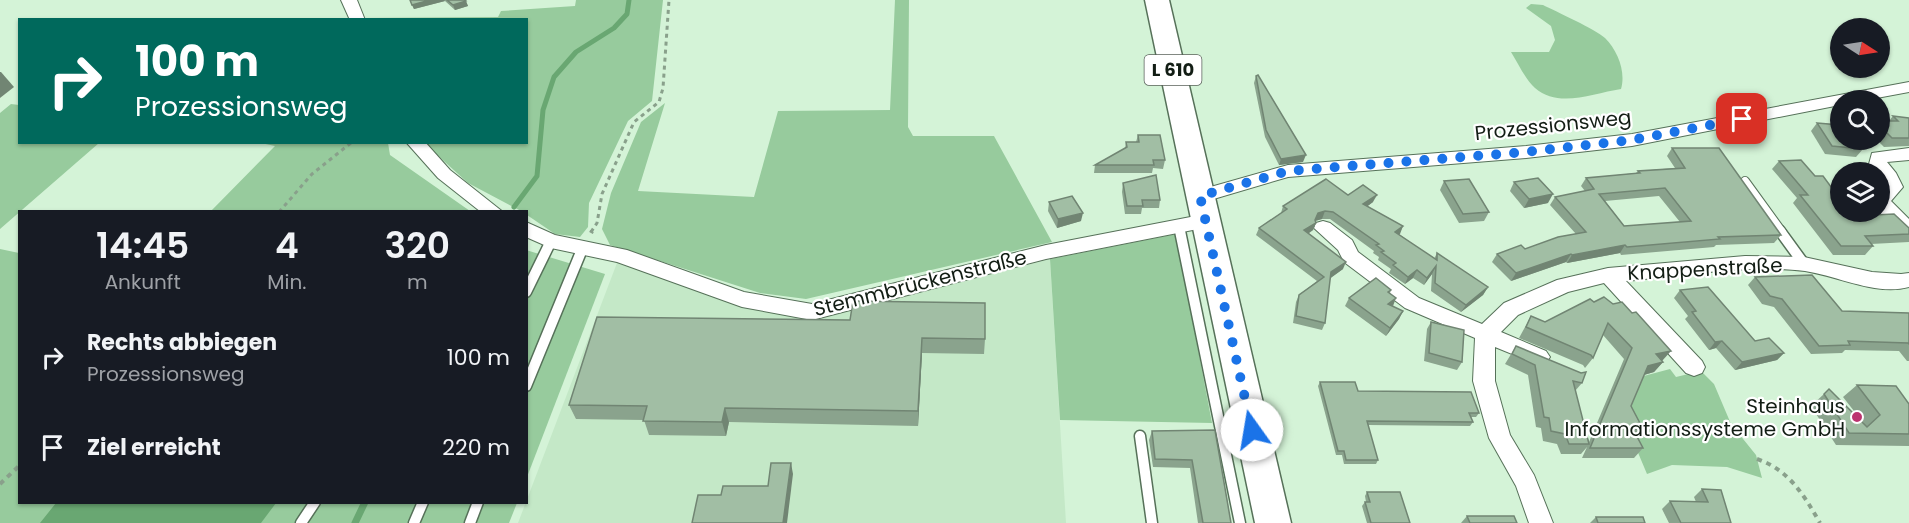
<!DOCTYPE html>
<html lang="de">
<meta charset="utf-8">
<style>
:root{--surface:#171b24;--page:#20242c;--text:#f1f3f6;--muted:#9ea1a6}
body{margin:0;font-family:Poppins,sans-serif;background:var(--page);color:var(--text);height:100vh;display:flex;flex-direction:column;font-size:22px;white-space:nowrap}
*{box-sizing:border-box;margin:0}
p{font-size:20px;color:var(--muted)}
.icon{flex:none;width:33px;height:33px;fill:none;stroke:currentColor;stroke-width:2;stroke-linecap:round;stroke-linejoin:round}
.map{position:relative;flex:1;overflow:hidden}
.panel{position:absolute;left:18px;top:210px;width:510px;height:294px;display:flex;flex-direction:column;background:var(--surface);border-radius:0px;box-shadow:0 2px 4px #0004}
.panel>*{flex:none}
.guide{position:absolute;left:18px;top:18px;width:510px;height:126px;border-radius:0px;box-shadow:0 2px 4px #0004;background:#00695c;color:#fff;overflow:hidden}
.needle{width:39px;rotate:102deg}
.tools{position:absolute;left:1830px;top:18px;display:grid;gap:12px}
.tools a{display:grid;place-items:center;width:60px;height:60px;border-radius:50%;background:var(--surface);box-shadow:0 2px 4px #0004;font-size:30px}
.pin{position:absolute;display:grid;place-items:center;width:51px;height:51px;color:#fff;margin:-26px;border-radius:12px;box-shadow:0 3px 9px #0006}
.me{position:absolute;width:66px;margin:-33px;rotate:347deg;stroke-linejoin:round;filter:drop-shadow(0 0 4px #0008)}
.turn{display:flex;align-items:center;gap:21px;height:126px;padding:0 18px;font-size:27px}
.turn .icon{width:78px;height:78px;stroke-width:2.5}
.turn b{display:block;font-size:42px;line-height:51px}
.eta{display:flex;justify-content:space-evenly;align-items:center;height:102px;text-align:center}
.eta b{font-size:36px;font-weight:600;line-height:42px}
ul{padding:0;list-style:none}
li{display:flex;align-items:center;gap:18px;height:90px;padding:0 18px}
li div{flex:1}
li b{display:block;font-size:22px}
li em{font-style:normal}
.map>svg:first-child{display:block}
.built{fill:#c4e8c7}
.green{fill:#97cb9d}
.water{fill:#69a772}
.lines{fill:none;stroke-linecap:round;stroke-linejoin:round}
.stream-far1{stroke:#69a772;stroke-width:5}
.stream{stroke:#69a772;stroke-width:7}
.service-far1-casing{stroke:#567159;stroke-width:10}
.service-casing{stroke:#567159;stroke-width:13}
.minor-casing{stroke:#567159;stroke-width:2}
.primary-casing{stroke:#567159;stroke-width:3}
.path-far1{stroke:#89a08b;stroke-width:3;stroke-dasharray:4 4;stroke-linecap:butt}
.path{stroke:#89a08b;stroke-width:4;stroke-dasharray:5 5;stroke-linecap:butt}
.service-far1{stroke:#fff;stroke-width:8}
.service{stroke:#fff;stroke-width:10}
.minor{fill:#fff;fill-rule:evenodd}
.primary{fill:#fff;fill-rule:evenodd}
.wall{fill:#8aa38d;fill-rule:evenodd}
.shaded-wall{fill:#718573}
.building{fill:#a1bea4;stroke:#718573;stroke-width:1.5;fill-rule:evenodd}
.route{stroke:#1a73e8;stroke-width:10;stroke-dasharray:0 18}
.poi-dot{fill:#bc336f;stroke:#fff;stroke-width:2}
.labels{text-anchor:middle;stroke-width:4.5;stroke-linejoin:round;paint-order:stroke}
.shield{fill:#fff;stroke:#59615a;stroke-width:1.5}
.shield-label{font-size:18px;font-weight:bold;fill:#121d14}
.street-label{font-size:20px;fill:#121d14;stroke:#fff}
.poi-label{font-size:20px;fill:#121d14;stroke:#fff;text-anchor:end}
</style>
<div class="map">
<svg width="1909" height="523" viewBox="0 0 1909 523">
<rect width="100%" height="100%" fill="#d4f3d7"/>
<polygon class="built" points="620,255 809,322 1050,259 1066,523 518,523"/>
<g class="green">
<polygon points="576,0 663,0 652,101 628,121 589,203 588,227 580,237 555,234 527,215 526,212 521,211 468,183 424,143 526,142 526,20 364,18 498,17 501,11 575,6"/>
<polygon points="895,0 909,0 908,127 913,136 994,136 1052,242 806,299 760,293 610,245 602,229 611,193 641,122 665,103 638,191 754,197 778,111 890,110"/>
<path d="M1531 4 1543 5C1557 12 1595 29 1605 38 1618 51 1626 72 1621 89 1593 93 1559 109 1535 88 1525 79 1518 63 1511 52H1549L1555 40 1551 26 1526 8Z"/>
<polygon points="11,104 19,105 20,142 99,143 0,229 0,113"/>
<polygon points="256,142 388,143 390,155 470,211 211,211 275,146"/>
<polygon points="1176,234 1212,423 1060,420 1050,259"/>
<polygon points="0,249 19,253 20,502 517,503 509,523 0,523"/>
<polygon points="526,250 605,274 527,477 526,477"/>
<polygon points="1670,369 1676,377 1701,371 1714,384 1731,424 1756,455 1762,478 1727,467 1672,465 1647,474 1623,417 1640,377"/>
</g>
<polygon class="water" points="56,503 56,502 276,503 261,523 40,523"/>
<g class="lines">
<polyline class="stream-far1" points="514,207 537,176 543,110 554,77 576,52 614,28 627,14 629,0"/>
<polyline class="stream" points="355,523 365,502"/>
<g class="service-far1-casing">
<g id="service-far1">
<polyline points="1745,181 1782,232"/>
<polyline points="1179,225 1181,232"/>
</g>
</g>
<g class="service-casing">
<g id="service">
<polyline points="1180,231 1240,523"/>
<polyline points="1780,231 1804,264"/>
<polyline points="526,292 551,241"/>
<polyline points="526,386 583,247"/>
<polyline points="1140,436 1152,523"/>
<polyline points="301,523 315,502"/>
<polyline points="414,523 423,502"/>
<polyline points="470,523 478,502"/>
</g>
</g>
<g class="minor-casing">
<g id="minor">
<polygon points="341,0 357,0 365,20 350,20"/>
<polygon points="1909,82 1909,92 1866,100 1840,100 1840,105 1632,146 1526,158 1288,177 1200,203 1193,202 1191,197 1193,192 1288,165 1526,146 1632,134"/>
<polygon points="406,142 425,142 450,170 503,212 481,212 438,178"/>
<polygon points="1909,148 1909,160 1887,162 1896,173 1903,187 1891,201 1909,219 1909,237 1902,235 1879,212 1880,189 1884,185 1880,172 1876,172 1869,164 1872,153"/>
<polygon points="1206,214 1213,216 1215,221 1213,226 1046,259 812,320 742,307 617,262 551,248 526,237 526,222 555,235 627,250 744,292 812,304 1046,245"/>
<path d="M1323 221 1330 223 1352 240 1358 252 1419 298 1482 324 1504 303 1557 280 1608 268 1745 256 1804 257 1872 272 1901 274 1909 273V287C1876 296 1838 276 1805 271 1750 264 1681 276 1626 281L1702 361 1705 367 1702 373 1694 376 1686 373 1604 283 1568 292 1518 315 1501 332 1546 351 1550 357 1546 363 1539 365 1495 347V381L1510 435 1534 475 1553 523H1529L1516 486 1489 438 1473 381 1475 338 1405 308 1344 262 1338 250 1314 228 1316 223Z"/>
</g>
</g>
<g class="primary-casing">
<polygon id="primary" points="1145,0 1169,0 1291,523 1255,523"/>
</g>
<g class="path-far1">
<polyline points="279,212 312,174 352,142"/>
<polyline points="591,232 597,223 602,194 634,122 659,102 663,88 669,0"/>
</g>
<g class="path">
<polyline points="591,233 592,231"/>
<path d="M1757 459C1789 470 1804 495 1820 523"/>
<polyline points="0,484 20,465"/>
</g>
<use href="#service-far1" class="service-far1"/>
<use href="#service" class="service"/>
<use href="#minor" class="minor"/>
<use href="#primary" class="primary"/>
</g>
<g class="wall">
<polygon points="410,0 465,0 468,6 455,10 445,1 414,9"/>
<polygon points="1256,76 1303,162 1279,165 1265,137 1254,83"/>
<polygon points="1893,116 1909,118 1909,146 1884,147 1877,140 1880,140 1880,121 1889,121"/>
<polygon points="1817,123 1863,149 1856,157 1825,154 1811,131"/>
<polygon points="1138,135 1165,160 1163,169 1153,168 1152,173 1094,173 1095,165 1125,149 1126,142 1136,142"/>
<path d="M1672 148 1781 235 1774 243 1716 245 1714 247 1621 255 1620 253 1567 263 1566 262 1511 281 1492 262 1497 254 1525 249 1576 234 1550 205 1555 197 1585 191 1581 186 1586 178 1636 173 1638 171 1675 168 1667 156ZM1659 196 1680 222 1624 226 1605 201Z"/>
<polygon points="1779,161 1815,176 1854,216 1909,228 1909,242 1871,244 1873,246 1865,255 1833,255 1793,203 1797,198 1772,169"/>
<polygon points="1444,181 1489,212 1484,221 1459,223 1440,190"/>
<polygon points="1514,182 1548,203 1524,208 1510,191"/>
<polygon points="1123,183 1160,200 1159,208 1142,208 1141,214 1125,214 1122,192"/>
<polygon points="1348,195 1373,202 1367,206 1403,226 1399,234 1434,259 1437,253 1488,287 1483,295 1461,312 1431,291 1432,274 1424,285 1413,278 1405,284 1389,273 1391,269 1378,260 1379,257 1373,253 1374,251 1330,219 1322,219 1315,221 1316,223 1313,230 1308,234 1343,269 1330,278 1325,323 1322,330 1293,323 1296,302 1299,295 1317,281 1256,235 1259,228 1281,213 1283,206"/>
<polygon points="1049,202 1081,221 1057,228 1048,211"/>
<polygon points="1755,277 1842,311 1909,313 1909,361 1907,361 1899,351 1845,350 1842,353 1811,354 1774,307 1762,304 1748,285"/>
<polygon points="1391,290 1390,293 1392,306 1403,311 1399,319 1386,336 1345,306 1349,298"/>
<polygon points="1680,290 1755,341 1784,353 1777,360 1735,370 1716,348 1709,350 1685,319 1688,316 1674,298"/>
<polygon points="1590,299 1663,362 1654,372 1644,375 1631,406 1643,429 1637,436 1643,448 1634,458 1582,458 1587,447 1581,454 1561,454 1557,444 1543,441 1541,428 1536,427 1528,375 1505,364 1516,346 1582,383 1575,391 1589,442 1624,359 1603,335 1593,358 1585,368 1583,365 1519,338 1531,316 1545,322"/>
<polygon points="597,317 985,339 984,354 922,353 918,426 729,422 726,436 649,435 644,420 576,419 569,405"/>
<polygon points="1431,322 1462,362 1457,370 1424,361 1427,329"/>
<polygon points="1320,382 1358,391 1479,413 1476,417 1471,417 1473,422 1470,426 1368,425 1378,460 1376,464 1344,464 1342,455 1336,455 1318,386"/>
<polygon points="1857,385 1909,404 1909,446 1836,445 1811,406 1824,394 1865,425 1843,397"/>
<polygon points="1215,430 1231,523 1198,523 1190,468 1153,467 1149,440 1152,431"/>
<polygon points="1702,489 1731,523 1669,523 1662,509 1670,501 1696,502 1694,497"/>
<polygon points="1367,492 1410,523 1367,523 1362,506 1365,502 1366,502 1365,496"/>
<polygon points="1467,516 1517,523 1461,523"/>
<polygon points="1596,517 1645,523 1590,523"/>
</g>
<g class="shaded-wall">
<polygon points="430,0 444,0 445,1 414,9 412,5"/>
<polygon points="466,1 468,6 455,10 453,5"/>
<polygon points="0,72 1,72 14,87 0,98"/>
<polygon points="1306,155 1303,162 1279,165 1281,159"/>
<polygon points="1553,194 1548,203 1524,208 1529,199"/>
<polygon points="1377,195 1373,202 1360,212 1363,204"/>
<polygon points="1325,211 1322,219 1315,221 1316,223 1313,230 1301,238 1304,230 1318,213"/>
<polygon points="1083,213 1081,221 1057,228 1058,219"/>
<polygon points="1403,226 1400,234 1392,239 1395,232"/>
<polygon points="1625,245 1620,253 1567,263 1572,255"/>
<polygon points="1571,254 1566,262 1511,281 1516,273"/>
<polygon points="1346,262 1343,269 1328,280 1331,272"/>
<polygon points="1436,266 1432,274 1424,285 1427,278"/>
<polygon points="1417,270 1413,278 1405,284 1408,277"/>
<polygon points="1488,287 1483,295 1461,312 1466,305"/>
<polygon points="1396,298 1393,306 1388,304"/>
<polygon points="1403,311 1399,319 1386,336 1390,328"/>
<polygon points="922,338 922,353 918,426 918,411"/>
<polygon points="1722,341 1716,348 1709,350 1715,342"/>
<polygon points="1671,351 1662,361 1656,354"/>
<polygon points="1784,353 1777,360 1735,370 1742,362"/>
<polygon points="1663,362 1654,372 1640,376 1648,366"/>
<polygon points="725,408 729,422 726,436 722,422"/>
<polygon points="791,463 793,474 787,523 783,523"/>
</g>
<g class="building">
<polygon points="410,0 430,0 412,5"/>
<polygon points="447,0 465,0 466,1 453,5"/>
<polygon points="1258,75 1306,155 1281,159 1266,130 1256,76"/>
<polygon points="1893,116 1909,118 1909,138 1892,138 1880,126 1880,121 1898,121"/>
<polygon points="1817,123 1840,125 1840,140 1854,140 1863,149 1832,146"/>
<polygon points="1138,135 1160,135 1165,160 1153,160 1154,165 1095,165 1127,147 1126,142 1139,142"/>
<path d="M1672 148H1719L1781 235 1718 237 1720 239 1627 247 1625 245 1572 255 1571 254 1516 273 1497 254 1521 245 1525 249 1558 237 1586 232 1555 197 1594 189 1586 178 1640 173 1638 171 1685 168ZM1665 188 1691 221 1624 226 1599 194Z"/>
<polygon points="1801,160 1815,176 1823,176 1840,199 1840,212 1850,212 1854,216 1894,214 1909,228 1909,234 1865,236 1873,246 1841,246 1800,195 1808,195 1779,161"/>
<polygon points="1156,175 1160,200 1142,200 1143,206 1127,206 1123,183"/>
<polygon points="1538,178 1553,194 1529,199 1514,182"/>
<polygon points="1326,179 1348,195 1363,185 1377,195 1363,204 1403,226 1395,232 1437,260 1437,253 1488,287 1466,305 1435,283 1436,266 1427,278 1417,270 1408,277 1393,265 1396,263 1381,252 1384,251 1376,245 1379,244 1333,212 1325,211 1318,213 1315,220 1316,223 1304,230 1346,262 1331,272 1325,323 1296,316 1299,295 1324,277 1259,228 1287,209 1283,206"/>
<polygon points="1469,179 1489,212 1463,214 1444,181"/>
<polygon points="1072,196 1083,213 1058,219 1049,202"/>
<polygon points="1812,275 1842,311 1909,313 1909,344 1908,343 1848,341 1850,345 1819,346 1782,299 1770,296 1755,277"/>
<polygon points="1376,278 1391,290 1388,292 1396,298 1388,304 1403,311 1390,328 1349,298"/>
<polygon points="1708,287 1755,341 1769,338 1784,353 1742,362 1722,341 1715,342 1692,312 1696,311 1680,290"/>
<polygon points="1604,297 1613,304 1622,302 1632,313 1636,312 1671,351 1656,354 1663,362 1648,366 1631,406 1643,429 1633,429 1643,448 1590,448 1632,348 1608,323 1593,358 1591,355 1526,327 1531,316 1545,322 1590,299 1594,302"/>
<polygon points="853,301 985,303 985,339 922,338 918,411 725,408 722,422 643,421 647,406 569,405 597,317 850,320"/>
<polygon points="1431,322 1464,330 1462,362 1429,353"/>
<polygon points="1516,346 1581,373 1586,372 1582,383 1573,381 1589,444 1569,444 1565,434 1551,431 1549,418 1544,417 1535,365 1512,354"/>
<polygon points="1320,382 1355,382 1358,391 1471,392 1479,413 1469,413 1473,422 1367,421 1378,460 1346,460 1344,451 1338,451"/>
<polygon points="1857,385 1896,386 1909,404 1909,434 1849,433 1824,394 1829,389 1867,427 1880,415"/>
<polygon points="1215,430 1231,523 1203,523 1192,460 1155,459 1152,431"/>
<polygon points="771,463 791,463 783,523 692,523 698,495 721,495 723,486 768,486"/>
<polygon points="1702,489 1721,490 1731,523 1681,523 1670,501 1708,502"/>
<polygon points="1367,492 1400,492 1410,523 1371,523 1365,502 1370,502"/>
<polygon points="1467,516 1514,516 1517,523 1470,523"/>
<polygon points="1596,517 1643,517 1645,523 1598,523"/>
</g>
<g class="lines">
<polyline class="route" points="1252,430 1200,196 1288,171 1526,152 1632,140 1742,119"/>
</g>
<circle class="poi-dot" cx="1857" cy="417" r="6"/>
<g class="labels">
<rect class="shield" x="1144.5" y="55" width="57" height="30" rx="4.5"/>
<g class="shield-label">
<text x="1173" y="76">L 610</text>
</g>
<g class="street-label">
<text transform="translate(1553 125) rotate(-6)" y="7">Prozessionsweg</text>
<text transform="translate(1705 269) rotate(-3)" y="7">Knappenstraße</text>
<text transform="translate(920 283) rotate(-14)" y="7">Stemmbrückenstraße</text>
</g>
<g class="poi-label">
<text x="1845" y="413">Steinhaus<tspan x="1845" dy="23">Informationssysteme GmbH</tspan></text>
</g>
</g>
</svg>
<div class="tools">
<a><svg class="needle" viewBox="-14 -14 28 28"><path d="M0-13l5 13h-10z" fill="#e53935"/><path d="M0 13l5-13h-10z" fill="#9ea1a6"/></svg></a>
<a><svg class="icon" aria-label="search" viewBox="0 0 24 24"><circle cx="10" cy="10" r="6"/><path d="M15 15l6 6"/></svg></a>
<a><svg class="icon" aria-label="layers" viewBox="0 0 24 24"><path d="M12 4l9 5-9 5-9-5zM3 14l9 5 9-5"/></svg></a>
</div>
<div class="pin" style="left:1742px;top:119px;background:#d93025"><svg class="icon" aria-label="arrive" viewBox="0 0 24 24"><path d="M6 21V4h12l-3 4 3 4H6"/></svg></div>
<svg class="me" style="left:1252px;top:430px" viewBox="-20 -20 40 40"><circle r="19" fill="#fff"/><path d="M0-13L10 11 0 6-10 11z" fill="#1a73e8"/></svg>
<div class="guide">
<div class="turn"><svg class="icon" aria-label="right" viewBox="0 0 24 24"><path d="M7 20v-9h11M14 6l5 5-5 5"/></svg><div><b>100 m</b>Prozessionsweg</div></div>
</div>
<section class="panel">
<div class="eta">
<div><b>14:45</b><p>Ankunft</p></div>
<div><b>4</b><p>Min.</p></div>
<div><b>320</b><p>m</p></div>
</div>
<ul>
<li><svg class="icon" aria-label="right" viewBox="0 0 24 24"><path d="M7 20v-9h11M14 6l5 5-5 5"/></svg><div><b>Rechts abbiegen</b><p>Prozessionsweg</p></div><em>100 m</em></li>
<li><svg class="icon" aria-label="arrive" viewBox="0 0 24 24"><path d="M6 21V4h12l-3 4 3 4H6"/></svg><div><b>Ziel erreicht</b></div><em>220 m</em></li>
</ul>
</section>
</div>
